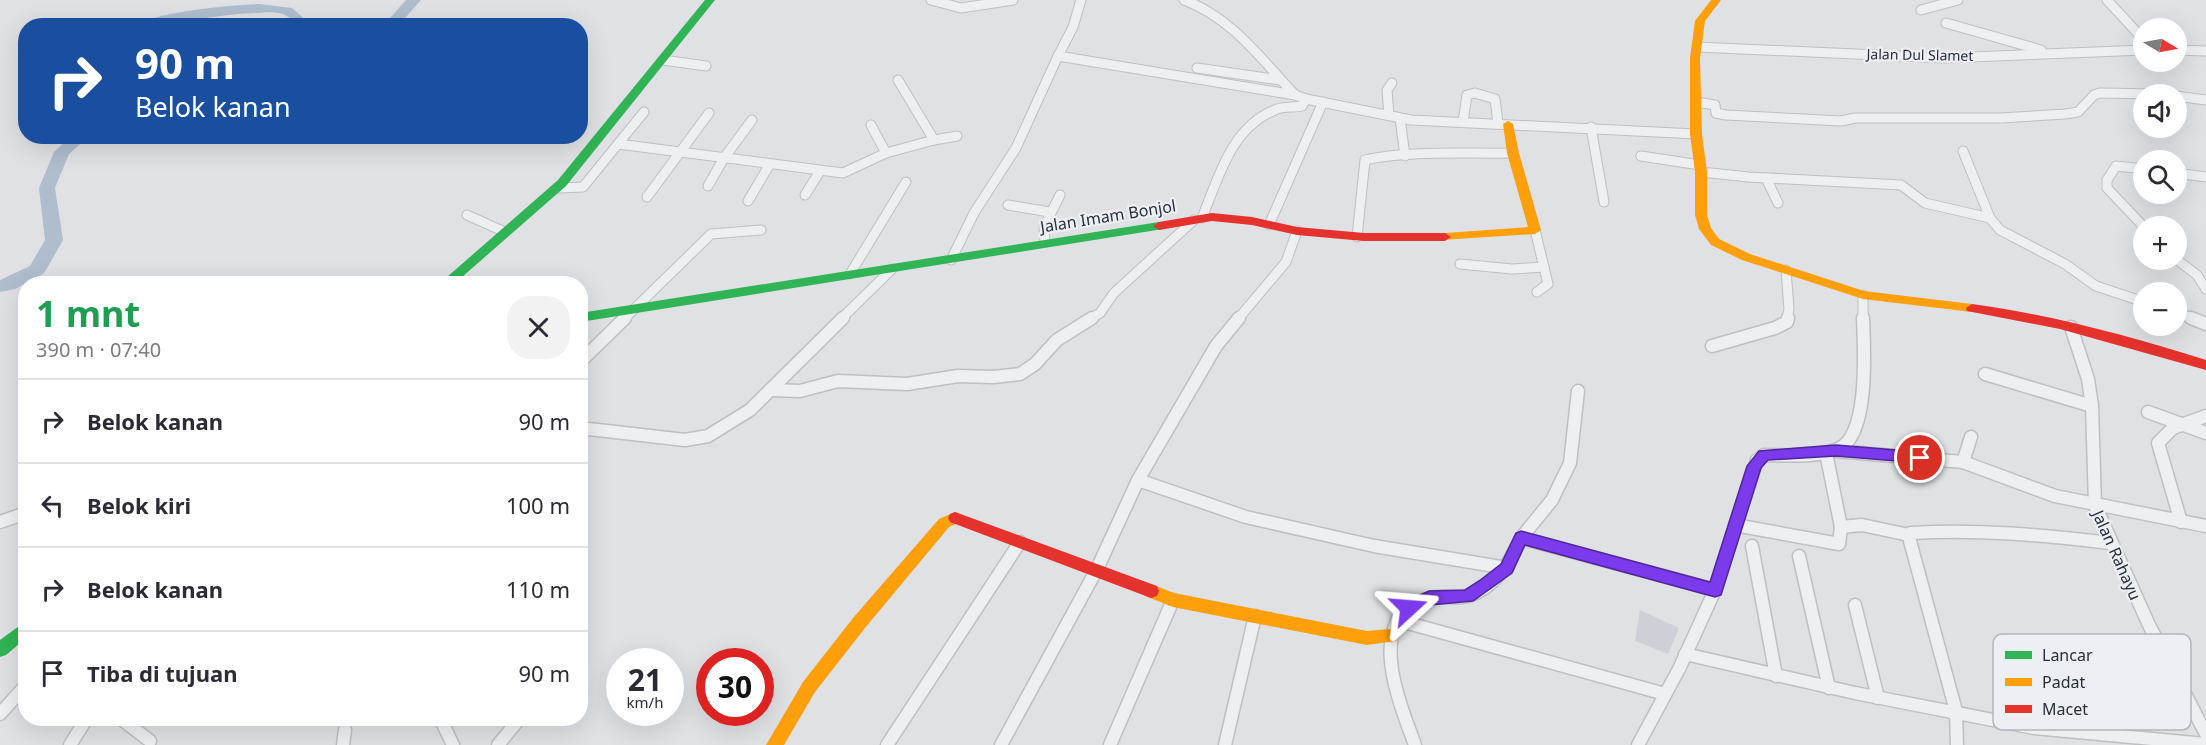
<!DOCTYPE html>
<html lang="id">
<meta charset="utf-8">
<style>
:root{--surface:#fff;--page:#f2f2f3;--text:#2b2b33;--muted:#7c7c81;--line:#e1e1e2}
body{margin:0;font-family:"Noto Sans",sans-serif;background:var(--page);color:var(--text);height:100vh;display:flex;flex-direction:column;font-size:22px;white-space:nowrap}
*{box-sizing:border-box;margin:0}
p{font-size:20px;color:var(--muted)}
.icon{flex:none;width:33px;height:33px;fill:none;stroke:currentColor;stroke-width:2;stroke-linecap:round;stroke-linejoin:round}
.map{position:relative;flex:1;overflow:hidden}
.side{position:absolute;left:18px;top:276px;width:570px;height:450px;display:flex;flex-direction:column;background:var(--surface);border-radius:24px;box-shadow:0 6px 24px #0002}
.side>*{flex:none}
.banner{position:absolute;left:18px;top:18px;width:570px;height:126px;border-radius:24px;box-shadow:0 6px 24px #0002;background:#1a4fa0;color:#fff;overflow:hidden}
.needle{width:39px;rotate:100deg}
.fabs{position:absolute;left:2133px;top:18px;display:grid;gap:12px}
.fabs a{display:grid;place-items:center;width:54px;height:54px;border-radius:50%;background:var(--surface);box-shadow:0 6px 24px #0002;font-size:30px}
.speed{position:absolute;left:606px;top:648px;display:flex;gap:12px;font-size:30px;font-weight:700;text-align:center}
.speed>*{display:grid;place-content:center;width:78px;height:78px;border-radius:50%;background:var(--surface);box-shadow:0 6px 24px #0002;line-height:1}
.speed small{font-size:15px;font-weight:400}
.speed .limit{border:9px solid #d22;background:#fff;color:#111}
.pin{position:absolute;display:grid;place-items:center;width:51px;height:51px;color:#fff;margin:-26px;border:3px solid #fff;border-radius:50%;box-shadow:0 2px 6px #0007}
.me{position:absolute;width:66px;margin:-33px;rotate:71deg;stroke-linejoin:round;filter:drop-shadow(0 0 4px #0008)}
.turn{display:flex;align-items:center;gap:21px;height:126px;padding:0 18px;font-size:27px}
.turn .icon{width:78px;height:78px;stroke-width:2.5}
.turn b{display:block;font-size:42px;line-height:51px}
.round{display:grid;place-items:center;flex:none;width:63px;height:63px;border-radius:24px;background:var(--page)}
.summary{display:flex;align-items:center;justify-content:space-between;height:102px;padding:0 18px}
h1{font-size:36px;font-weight:700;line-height:45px;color:#1e9e55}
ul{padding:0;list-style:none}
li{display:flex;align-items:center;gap:18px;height:84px;padding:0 18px;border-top:2px solid var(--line)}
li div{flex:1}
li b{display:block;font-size:22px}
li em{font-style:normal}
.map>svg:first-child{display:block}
.built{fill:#cdd0d7}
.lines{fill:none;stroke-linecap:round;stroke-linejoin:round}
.river{fill:#afbdcd;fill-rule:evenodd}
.street-far1-casing{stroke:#bdbfc2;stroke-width:11}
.street-casing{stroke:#bdbfc2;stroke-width:15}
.street-far1{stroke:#eeeff0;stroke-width:9}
.street{stroke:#eeeff0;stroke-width:12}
.fast{fill:#30b455;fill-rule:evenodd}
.slow{fill:#ff9f0a;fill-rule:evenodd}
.jam{fill:#e5322d;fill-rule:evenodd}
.route{fill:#7c3aed;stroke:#51269a;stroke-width:1.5}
.labels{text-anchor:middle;stroke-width:4.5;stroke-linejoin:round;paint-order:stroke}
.far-street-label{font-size:14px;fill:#282f3b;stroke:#eceff3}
.street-label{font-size:16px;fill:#282f3b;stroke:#eceff3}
.key{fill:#eceff3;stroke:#b1b5bc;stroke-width:1.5}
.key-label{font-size:16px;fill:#282f3b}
</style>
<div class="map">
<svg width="2206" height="745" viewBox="0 0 2206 745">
<rect width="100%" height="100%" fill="#dfe1e4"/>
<polygon class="built" points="1640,610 1679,628 1668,654 1635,641"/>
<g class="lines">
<g class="river">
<polygon points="406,0 421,0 398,26 383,26"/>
<path d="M259 4 292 8 312 26C291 26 298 21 283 14 276 12 266 12 259 13 218 13 178 26 137 26 154 11 234 5 259 4Z"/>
<polygon points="71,136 89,136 69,154 55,188 63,240 46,270 43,274 15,289 0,292 0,280 30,266 45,240 39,188 54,152"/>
</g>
<g class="street-far1-casing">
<g id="street-far1">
<polyline points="931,0 961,8 1013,0"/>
<path d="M1184 0C1231 17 1262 60 1295 95L1306 99 1411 120 1696 134"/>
<polyline points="2107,0 2144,40"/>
<polyline points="1921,10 1958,0"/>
<polyline points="1946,23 2041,50"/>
<polyline points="1697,47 1944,58 2144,50"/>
<polyline points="2176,50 2206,51"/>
<polyline points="1058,56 1073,27 1081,0"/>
<polyline points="663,60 706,66"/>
<polyline points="1197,68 1280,80"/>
<polyline points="898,80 934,140 957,136"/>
<polyline points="2176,96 2206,100"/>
<polyline points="1696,102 1715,105 1716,113 1726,115 1841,121 1855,118 2001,118 2065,114 2078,112 2094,95 2100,93 2159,94"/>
<polyline points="1389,115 1387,90 1392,83"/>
<polyline points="1400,118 1405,156"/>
<polyline points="1463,122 1467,95 1475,93 1495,99 1498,123"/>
<polyline points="1591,127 1604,202"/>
<polyline points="618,144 843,173 886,153 871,125"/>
<polyline points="1963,151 1990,218"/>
<polyline points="886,153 934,140"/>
<polyline points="1641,156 1700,165"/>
<polyline points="2144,169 2116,166 2107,180 2107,188 2144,227"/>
<polyline points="1701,172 1749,177 1901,185 1925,203 1990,218 2000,230 2065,264 2096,286 2144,302"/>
<polyline points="2176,173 2206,177"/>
<polyline points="1766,178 1778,203"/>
<polyline points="708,186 724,158 752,120"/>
<polyline points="558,188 583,187 644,112"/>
<polyline points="805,195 820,171"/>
<polyline points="647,197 709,113"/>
<polyline points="748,201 770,164"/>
<polyline points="1008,205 1050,212"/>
<polyline points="467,215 505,232"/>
<path d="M1202 218C1218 179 1231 127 1275 110 1283 106 1293 108 1302 106L1306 99"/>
<polyline points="1269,225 1323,102"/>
<polyline points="1535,230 1548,284 1537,292"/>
<path d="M1357 237 1365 160C1407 150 1469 154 1513 153"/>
<polyline points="1045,242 1044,227 1060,195"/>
<polyline points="2176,259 2197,275 2206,289"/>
<polyline points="951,260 974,213 1016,148 1058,56 1295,95"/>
<polyline points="1460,264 1512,269 1544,267"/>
<polyline points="1786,270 1789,309 1787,319"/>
<polyline points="850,274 906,182"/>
<polyline points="1863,295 1863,319"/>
<polyline points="2176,312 2194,319"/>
<polyline points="624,319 711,234 761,230"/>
<polyline points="841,319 892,269"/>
<polyline points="1090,319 1100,313 1114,293 1194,220"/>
<polyline points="1238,319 1286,262 1297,231"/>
</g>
</g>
<g class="street-casing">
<g id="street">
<polyline points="2191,318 2206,324"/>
<polyline points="2071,327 2088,379 2092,406 2095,505 2149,625 2206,734"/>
<polyline points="1712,346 1775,328 1787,322 1788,318"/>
<polyline points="580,362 625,318"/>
<polyline points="1985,374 2092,406"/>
<polyline points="770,390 800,391 838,381 907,384 958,376 993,377 1020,374 1035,364 1057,340 1092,318"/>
<polyline points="2148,412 2206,433"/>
<polyline points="580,428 685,440 708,436 750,410 843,318"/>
<polyline points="1836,451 1963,462 2055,496 2206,526"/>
<polyline points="1963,462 1971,437"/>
<polyline points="1138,480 1246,517 1374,546 1507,568"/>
<polyline points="0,522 26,513"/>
<polyline points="2181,522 2158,443 2173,428 2206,416"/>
<polyline points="1735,525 1839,544 1841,527 1826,453"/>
<polyline points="1841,527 1862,525 1909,535"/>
<polyline points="1521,538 1552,500 1570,463 1578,391"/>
<polyline points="1752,546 1776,676"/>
<polyline points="1799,556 1829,688"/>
<polyline points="1855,605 1878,698"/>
<polyline points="1397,620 1665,694"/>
<polyline points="1685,654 1855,693 2034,728 2206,744"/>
<polyline points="0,714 26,685"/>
<polyline points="120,718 150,741"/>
<polyline points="440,718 453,745"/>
<polyline points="70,745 87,718"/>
<polyline points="343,745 345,730"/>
<polyline points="498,745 520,718"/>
<polyline points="887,745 1020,542"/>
<polyline points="1001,745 1097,569 1138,480 1216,346 1239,318"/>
<polyline points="1110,745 1173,600"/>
<polyline points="1225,745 1255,616"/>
<path d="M1415 745C1399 701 1362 616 1430 598 1440 595 1451 598 1462 597 1492 593 1510 563 1521 538L1715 590"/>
<path d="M1638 745 1679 669 1715 590 1757 460 1764 455C1788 455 1816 458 1838 449 1870 436 1864 347 1863 318"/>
<path d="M1957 745 1956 711 1910 541 1911 533C1978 529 2043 535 2110 543"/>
</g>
</g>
<use href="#street-far1" class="street-far1"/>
<use href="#street" class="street"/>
<g class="fast">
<polygon points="705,0 715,0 566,186 454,284 439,284 558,180"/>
<polygon points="1159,222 1165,226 1163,229 580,322 580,313"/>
<polygon points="26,621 26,638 6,655 0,657 0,640"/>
</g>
<g class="slow">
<polygon points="1711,0 1721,0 1705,21 1700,58 1702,134 1707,172 1707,215 1711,228 1719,239 1750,254 1864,291 1972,304 1978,308 1977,311 1972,312 1863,299 1742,260 1711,245 1699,229 1695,215 1695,172 1690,134 1690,58 1695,21"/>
<polygon points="1508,121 1513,124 1519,153 1541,230 1535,234 1441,240 1439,237 1445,233 1528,227 1507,153 1503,124"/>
<polygon points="955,512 960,514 962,518 960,522 949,527 865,628 815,692 784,745 766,745 803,682 853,618 939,519"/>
<polygon points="1151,584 1174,593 1367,631 1390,629 1396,631 1398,636 1396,641 1367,645 1173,607 1145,596 1143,591 1145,586"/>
</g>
<g class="jam">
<polygon points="1212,213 1252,217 1297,227 1364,233 1445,233 1451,237 1445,241 1364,241 1297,235 1252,225 1212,221 1159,230 1153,226 1159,222"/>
<path d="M1972 304C2052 315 2129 336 2206 360V370L2060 329 1967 311 1966 308Z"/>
<polygon points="955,512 1157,586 1159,591 1157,596 1151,598 950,522 948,518 950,514"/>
</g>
</g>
<polygon class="route" points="1836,445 1920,452 1925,453 1928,458 1925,462 1920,463 1836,456 1768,460 1761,468 1721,595 1715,597 1525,545 1512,573 1473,601 1430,605 1409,614 1403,612 1401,608 1403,603 1429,591 1465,590 1479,581 1501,564 1516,533 1521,531 1710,582 1747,466 1759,451"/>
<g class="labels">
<g class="far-street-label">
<text transform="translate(1920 55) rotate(1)" y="5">Jalan Dul Slamet</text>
</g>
<g class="street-label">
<text transform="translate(1108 216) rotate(-9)" y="6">Jalan Imam Bonjol</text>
<text transform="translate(2117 555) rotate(66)" y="6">Jalan Rahayu</text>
</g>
</g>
<rect x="1993" y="634" width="198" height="96" rx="9" class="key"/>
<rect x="2005" y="651" width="27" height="8" fill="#30b455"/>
<rect x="2005" y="678" width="27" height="8" fill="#ff9f0a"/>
<rect x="2005" y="705" width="27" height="8" fill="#e5322d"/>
<g class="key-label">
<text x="2042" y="661">Lancar</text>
<text x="2042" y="688">Padat</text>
<text x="2042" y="715">Macet</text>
</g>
</svg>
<div class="fabs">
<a><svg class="needle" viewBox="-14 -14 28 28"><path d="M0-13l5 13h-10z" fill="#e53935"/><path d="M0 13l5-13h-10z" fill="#7c7c81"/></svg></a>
<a><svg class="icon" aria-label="sound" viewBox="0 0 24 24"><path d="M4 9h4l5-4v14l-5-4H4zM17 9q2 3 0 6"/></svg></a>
<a><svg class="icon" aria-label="search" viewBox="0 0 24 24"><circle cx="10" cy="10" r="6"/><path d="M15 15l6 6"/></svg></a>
<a>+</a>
<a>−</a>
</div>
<div class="speed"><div>21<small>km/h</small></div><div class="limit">30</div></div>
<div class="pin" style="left:1920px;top:458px;background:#d93025"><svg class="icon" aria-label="arrive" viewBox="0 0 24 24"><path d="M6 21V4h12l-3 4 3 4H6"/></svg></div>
<svg class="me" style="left:1409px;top:608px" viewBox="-20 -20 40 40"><path d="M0-17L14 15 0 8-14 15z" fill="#7c3aed" stroke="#fff" stroke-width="4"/></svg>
<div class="banner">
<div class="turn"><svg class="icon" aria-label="right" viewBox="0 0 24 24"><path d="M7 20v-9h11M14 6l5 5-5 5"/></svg><div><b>90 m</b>Belok kanan</div></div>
</div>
<section class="side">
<div class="summary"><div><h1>1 mnt</h1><p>390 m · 07:40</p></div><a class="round"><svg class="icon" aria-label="close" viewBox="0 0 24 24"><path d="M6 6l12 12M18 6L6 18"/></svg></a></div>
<ul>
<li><svg class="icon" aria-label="right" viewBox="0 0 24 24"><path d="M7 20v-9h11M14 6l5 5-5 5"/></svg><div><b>Belok kanan</b></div><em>90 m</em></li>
<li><svg class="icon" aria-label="left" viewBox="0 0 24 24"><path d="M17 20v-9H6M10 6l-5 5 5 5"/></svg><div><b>Belok kiri</b></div><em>100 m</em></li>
<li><svg class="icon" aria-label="right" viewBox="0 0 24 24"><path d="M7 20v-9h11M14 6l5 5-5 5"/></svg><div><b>Belok kanan</b></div><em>110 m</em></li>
<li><svg class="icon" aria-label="arrive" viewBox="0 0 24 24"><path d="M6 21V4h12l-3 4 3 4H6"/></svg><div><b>Tiba di tujuan</b></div><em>90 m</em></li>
</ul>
</section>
</div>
